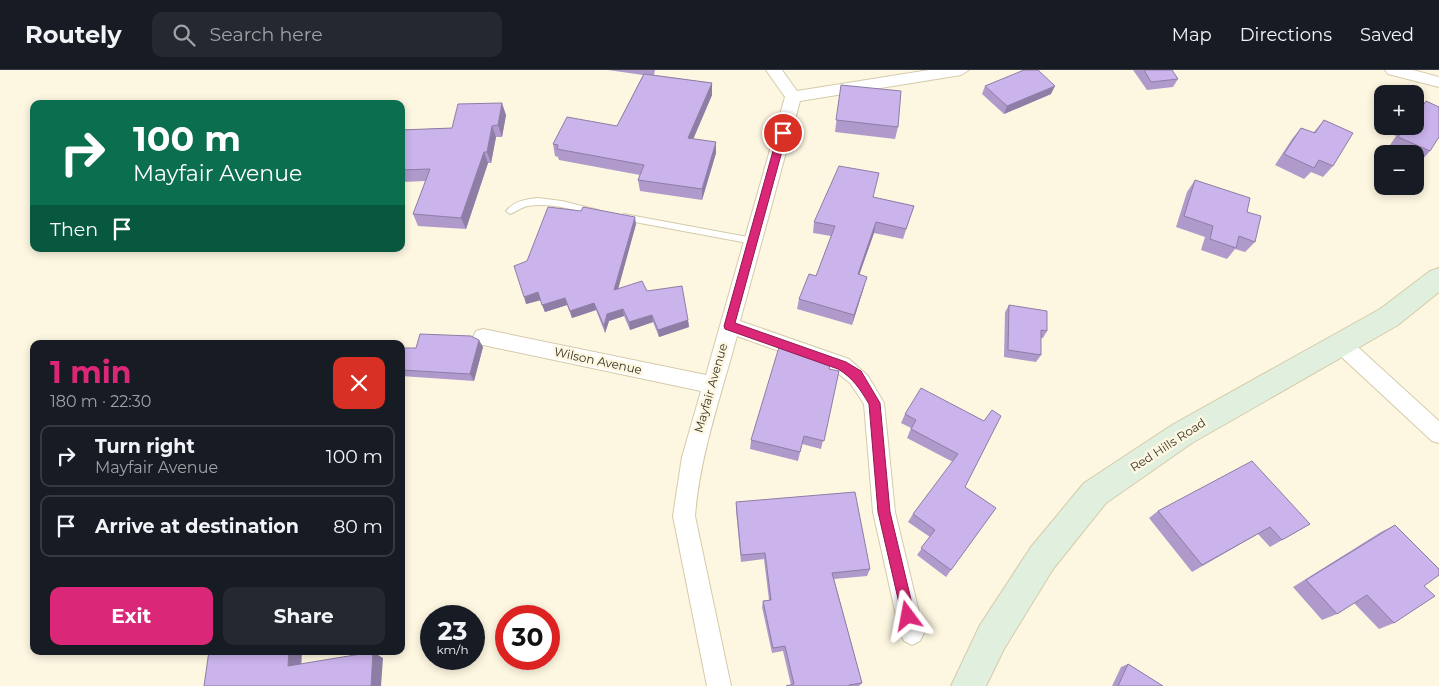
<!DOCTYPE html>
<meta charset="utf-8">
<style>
:root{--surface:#171b24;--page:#242831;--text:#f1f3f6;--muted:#9ea1a6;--line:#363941;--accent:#db2777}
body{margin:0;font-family:Montserrat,sans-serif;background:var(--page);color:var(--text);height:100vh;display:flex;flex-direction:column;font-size:19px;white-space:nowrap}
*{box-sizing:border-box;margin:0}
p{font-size:16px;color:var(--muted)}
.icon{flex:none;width:28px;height:28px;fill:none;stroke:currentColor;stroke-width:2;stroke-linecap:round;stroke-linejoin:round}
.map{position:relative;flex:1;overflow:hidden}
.panel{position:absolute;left:30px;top:270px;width:375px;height:315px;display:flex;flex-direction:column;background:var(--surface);border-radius:10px;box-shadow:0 2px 8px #0003}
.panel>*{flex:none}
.top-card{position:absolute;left:30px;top:30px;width:375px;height:152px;border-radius:10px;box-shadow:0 2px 8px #0003;background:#0b6e4f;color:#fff;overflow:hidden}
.tools{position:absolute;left:1374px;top:15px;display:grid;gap:10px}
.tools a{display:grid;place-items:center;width:50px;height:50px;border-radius:10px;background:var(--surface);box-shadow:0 2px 8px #0003;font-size:25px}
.speed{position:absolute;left:420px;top:535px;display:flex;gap:10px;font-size:25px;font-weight:700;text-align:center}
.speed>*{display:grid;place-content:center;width:65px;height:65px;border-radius:50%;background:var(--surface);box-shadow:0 2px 8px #0003;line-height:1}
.speed small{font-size:12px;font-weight:400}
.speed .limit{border:8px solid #d22;background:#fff;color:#111}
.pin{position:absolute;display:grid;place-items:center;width:42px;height:42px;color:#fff;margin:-21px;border:2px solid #fff;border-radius:50%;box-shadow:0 1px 5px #0007}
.me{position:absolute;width:55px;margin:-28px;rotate:347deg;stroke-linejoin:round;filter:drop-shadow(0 0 4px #0008)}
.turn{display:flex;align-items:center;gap:18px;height:105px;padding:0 20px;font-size:22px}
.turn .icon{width:65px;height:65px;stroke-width:2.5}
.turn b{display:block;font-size:35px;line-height:42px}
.then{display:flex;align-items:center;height:48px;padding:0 20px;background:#0003;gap:10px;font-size:19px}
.round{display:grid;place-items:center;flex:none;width:52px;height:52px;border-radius:10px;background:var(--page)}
.head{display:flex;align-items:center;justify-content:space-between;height:85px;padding:0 20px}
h1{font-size:30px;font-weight:700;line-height:38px;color:var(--accent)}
.cta{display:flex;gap:10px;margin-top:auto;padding:10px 20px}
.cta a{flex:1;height:58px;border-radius:10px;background:var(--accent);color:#fff;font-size:20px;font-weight:700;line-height:58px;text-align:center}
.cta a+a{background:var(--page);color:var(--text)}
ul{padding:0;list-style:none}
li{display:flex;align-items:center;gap:15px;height:62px;margin:0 10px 8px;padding:0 10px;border:2px solid var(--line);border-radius:10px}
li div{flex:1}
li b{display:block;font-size:19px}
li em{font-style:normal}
header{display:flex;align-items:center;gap:30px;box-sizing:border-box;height:70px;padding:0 25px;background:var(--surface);border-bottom:1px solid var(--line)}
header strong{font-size:24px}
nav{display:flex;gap:28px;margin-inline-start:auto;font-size:18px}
.search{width:350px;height:45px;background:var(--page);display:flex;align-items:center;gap:12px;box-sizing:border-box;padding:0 18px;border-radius:10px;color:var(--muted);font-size:19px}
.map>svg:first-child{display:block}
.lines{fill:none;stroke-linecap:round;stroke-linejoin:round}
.lane-casing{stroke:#d5cba8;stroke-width:2}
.street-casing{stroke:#d5cba8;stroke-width:2}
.secondary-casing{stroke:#d5cba8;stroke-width:2}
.lane{fill:#fff;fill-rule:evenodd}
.street{fill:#fff;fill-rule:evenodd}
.secondary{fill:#e1efde;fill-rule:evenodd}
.wall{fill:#af9acb}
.shaded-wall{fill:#8e7da5}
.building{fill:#cbb3ec;stroke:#8e7da5}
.route{fill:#db2777;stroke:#8e194d}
.labels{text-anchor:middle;stroke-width:5;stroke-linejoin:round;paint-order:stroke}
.street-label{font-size:12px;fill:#373325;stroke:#fdf7e1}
</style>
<header>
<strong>Routely</strong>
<div class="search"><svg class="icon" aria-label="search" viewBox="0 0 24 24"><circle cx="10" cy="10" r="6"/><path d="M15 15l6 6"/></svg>Search here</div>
<nav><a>Map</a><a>Directions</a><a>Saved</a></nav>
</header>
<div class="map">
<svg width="1439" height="616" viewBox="0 0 1439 616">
<rect width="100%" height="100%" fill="#fdf7e1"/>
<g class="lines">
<g class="lane-casing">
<g id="lane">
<path d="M538 128 562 131 598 140 599 142 595 145C574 140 550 132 528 136 521 137 516 142 510 144L506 141C514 131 526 129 538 128Z"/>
<polygon points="624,144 753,168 757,171 753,174 624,150 620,147"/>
</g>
</g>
<g class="street-casing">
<g id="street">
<path d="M766 0H782L797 21 929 0H969L961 5 800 31 740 251 849 289 868 306 884 333 895 442 924 563 920 571 912 575 904 571 900 563 873 442 864 334 850 313 835 301 737 266C721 326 700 384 695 446L731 616H707L673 446 682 387 701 321 483 275 476 273 473 267 476 261 483 259 706 305 785 27Z"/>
<polygon points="1385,0 1413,0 1439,7 1439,17 1388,4"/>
<polygon points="1341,266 1348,268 1439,351 1439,373 1432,371 1334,280 1331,274 1334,268"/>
</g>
</g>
<g class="secondary-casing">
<polygon id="secondary" points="1439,198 1439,222 1398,255 1192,373 1106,433 1053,499 1004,579 986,616 951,616 980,555 1031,477 1084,413 1172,355 1380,239 1430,201"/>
</g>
<use href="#lane" class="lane"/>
<use href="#street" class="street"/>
<use href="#secondary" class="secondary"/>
</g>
<g class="wall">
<polygon points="608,0 655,0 654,5 712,13 712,25 693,69 716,72 716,83 702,130 640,121 638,110 640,105 559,90 558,87 555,86 553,74 617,56 643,5"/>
<polygon points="1133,0 1172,0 1178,9 1173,17 1147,20"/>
<polygon points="841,15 898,57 895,69 835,62"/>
<polygon points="985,16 1051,24 1004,44 982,24"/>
<polygon points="1426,31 1430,81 1422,90 1415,86 1415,84 1409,84 1390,75 1396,66 1382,59 1384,56 1415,56 1417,41"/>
<polygon points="506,45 502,67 496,67 491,93 488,93 466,159 418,156 413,144 426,111 401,112 401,60 452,58"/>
<polygon points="1324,50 1333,96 1323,107 1311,102 1304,109 1275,95 1292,69 1301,58 1313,63"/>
<polygon points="1195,110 1247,142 1255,172 1245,182 1235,179 1227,189 1201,180 1205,167 1176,157 1187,122"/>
<polygon points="873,127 914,136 903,169 874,163 859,205 864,217 852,255 797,239 799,229 816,206 831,166 813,163 814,152"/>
<polygon points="636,154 618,218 647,221 688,250 689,257 659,267 653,252 630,260 624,246 609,251 605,263 596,240 572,248 567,235 545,242 541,230 526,234"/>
<polygon points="1009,235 1047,261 1043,268 1041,268 1041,285 1036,292 1004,287 1005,242"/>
<polygon points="483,277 474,311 401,306 401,278 416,278"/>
<polygon points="829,299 839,301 821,379 802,374 798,391 750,379 751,370"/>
<polygon points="905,344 984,351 965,417 951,500 946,507 917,485 930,467 908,452 913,444 953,392 907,368 911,358 901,353"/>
<polygon points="736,432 870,499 867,506 834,509 862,613 859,616 786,616 791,615 783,581 772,583 762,537 763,531 769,530 764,489 741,492 736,440"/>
<polygon points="1158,441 1310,454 1270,477 1258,464 1192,502 1149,448"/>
<polygon points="1395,455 1424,516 1394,553 1379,559 1354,533 1337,544 1322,550 1293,517 1381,462"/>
<polygon points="1128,594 1163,616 1112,616 1121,597"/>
</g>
<g class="shaded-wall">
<polygon points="712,13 712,25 689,79 688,68"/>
<polygon points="1055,16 1051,24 1004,44 1007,36"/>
<polygon points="502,33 506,45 502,67 498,55"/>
<polygon points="492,56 496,67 491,93 487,82"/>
<polygon points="716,72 716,83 702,130 702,119"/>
<polygon points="484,82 488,93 466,159 461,148"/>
<polygon points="635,147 636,154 616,227 614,220"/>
<polygon points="876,152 874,163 856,214 858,204"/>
<polygon points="867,207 864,217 852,255 854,245"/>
<polygon points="538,222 541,230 526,234 524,227"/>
<polygon points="565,228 567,235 545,242 542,235"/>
<polygon points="594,233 596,240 572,248 570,241"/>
<polygon points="623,239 624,246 609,251 605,263 604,256 607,244"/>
<polygon points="652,245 653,252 630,260 629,252"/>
<polygon points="688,250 689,257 659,267 658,260"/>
<polygon points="479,270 483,277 474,311 470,304"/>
<polygon points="289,581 302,581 301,601 288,596"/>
<polygon points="373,582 383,588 381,616 371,616"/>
</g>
<g class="building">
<polygon points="1024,0 1038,0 1055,16 1007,36 985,16"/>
<polygon points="1144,0 1172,0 1178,9 1151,12"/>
<polygon points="644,4 712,13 688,68 716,72 702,119 638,110 644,95 557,79 558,75 553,74 567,47 617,56"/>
<polygon points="841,15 901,21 898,57 836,50"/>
<polygon points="1426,31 1439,37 1439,67 1430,81 1398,67 1404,58 1401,56 1415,56 1415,40 1419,42"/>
<polygon points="502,33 498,55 492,56 487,82 484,82 461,148 413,144 430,99 401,100 401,60 452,58 458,34"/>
<polygon points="1324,50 1353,63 1333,96 1319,90 1314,98 1284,84 1301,58 1315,63"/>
<polygon points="839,96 879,103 873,127 914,136 906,159 876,152 858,204 867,207 854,245 799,229 809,204 816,206 835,156 814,152"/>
<polygon points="1195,110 1250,128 1247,142 1261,146 1255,172 1239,166 1236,178 1210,169 1213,156 1184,146"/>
<polygon points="548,137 581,141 583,137 635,147 614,220 642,211 647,221 682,216 688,250 658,260 652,245 629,252 623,239 607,244 604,256 594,233 570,241 565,228 542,235 538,222 524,227 514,196 527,191"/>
<polygon points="1009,235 1047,241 1047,261 1041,260 1041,285 1008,280"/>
<polygon points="420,264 471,266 479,270 470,304 401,300 401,278 416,278"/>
<polygon points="779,277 791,280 792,277 831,291 829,299 839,301 824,371 804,366 800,382 751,370"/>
<polygon points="921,318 984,351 992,340 1001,346 965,417 996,438 951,500 921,478 935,460 913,444 958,384 911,359 916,350 905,344"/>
<polygon points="1252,391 1310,454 1282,470 1270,457 1202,495 1158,441"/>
<polygon points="855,422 870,499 832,503 862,613 849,615 849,616 786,616 794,614 785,576 773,578 763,531 771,530 765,483 741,485 736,432"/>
<polygon points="1395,455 1439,499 1439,505 1424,516 1435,526 1394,553 1367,525 1337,544 1306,510"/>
<polygon points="209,581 289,581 288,596 373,582 371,616 204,616"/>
<polygon points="1128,594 1163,616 1118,616"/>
</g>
<path class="route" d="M783 60 787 63 735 253 846 292 861 301 880 333 890 442 915 546 913 550 908 552 904 550 902 546 878 442 869 334C860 319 853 308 838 299L725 259 724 256 778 63Z"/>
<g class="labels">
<g class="street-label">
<text transform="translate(598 291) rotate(12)" y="4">Wilson Avenue</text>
<text transform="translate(711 318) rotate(-74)" y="4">Mayfair Avenue</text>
<text transform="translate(1168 375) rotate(-33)" y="4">Red Hills Road</text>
</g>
</g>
</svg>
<div class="tools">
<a>+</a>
<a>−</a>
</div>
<div class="speed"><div>23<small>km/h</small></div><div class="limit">30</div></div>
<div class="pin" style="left:783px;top:63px;background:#d93025"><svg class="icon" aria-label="arrive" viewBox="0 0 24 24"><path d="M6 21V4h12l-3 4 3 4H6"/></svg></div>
<svg class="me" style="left:908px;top:546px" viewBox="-20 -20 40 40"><path d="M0-17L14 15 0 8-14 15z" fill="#db2777" stroke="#fff" stroke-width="4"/></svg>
<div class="top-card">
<div class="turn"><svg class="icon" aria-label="right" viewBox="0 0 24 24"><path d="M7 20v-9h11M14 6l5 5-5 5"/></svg><div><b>100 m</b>Mayfair Avenue</div></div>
<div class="then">Then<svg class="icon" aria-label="arrive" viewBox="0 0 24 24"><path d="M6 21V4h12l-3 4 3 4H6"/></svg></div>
</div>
<section class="panel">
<div class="head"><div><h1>1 min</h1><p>180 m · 22:30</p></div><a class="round" style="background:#d93025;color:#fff"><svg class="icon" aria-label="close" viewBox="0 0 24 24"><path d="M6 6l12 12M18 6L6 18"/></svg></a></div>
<ul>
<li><svg class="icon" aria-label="right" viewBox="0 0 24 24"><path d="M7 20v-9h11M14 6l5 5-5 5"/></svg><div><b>Turn right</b><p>Mayfair Avenue</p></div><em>100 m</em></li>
<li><svg class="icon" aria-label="arrive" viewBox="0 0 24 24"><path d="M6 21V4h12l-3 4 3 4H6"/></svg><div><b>Arrive at destination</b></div><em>80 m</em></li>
</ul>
<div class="cta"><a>Exit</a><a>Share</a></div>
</section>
</div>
